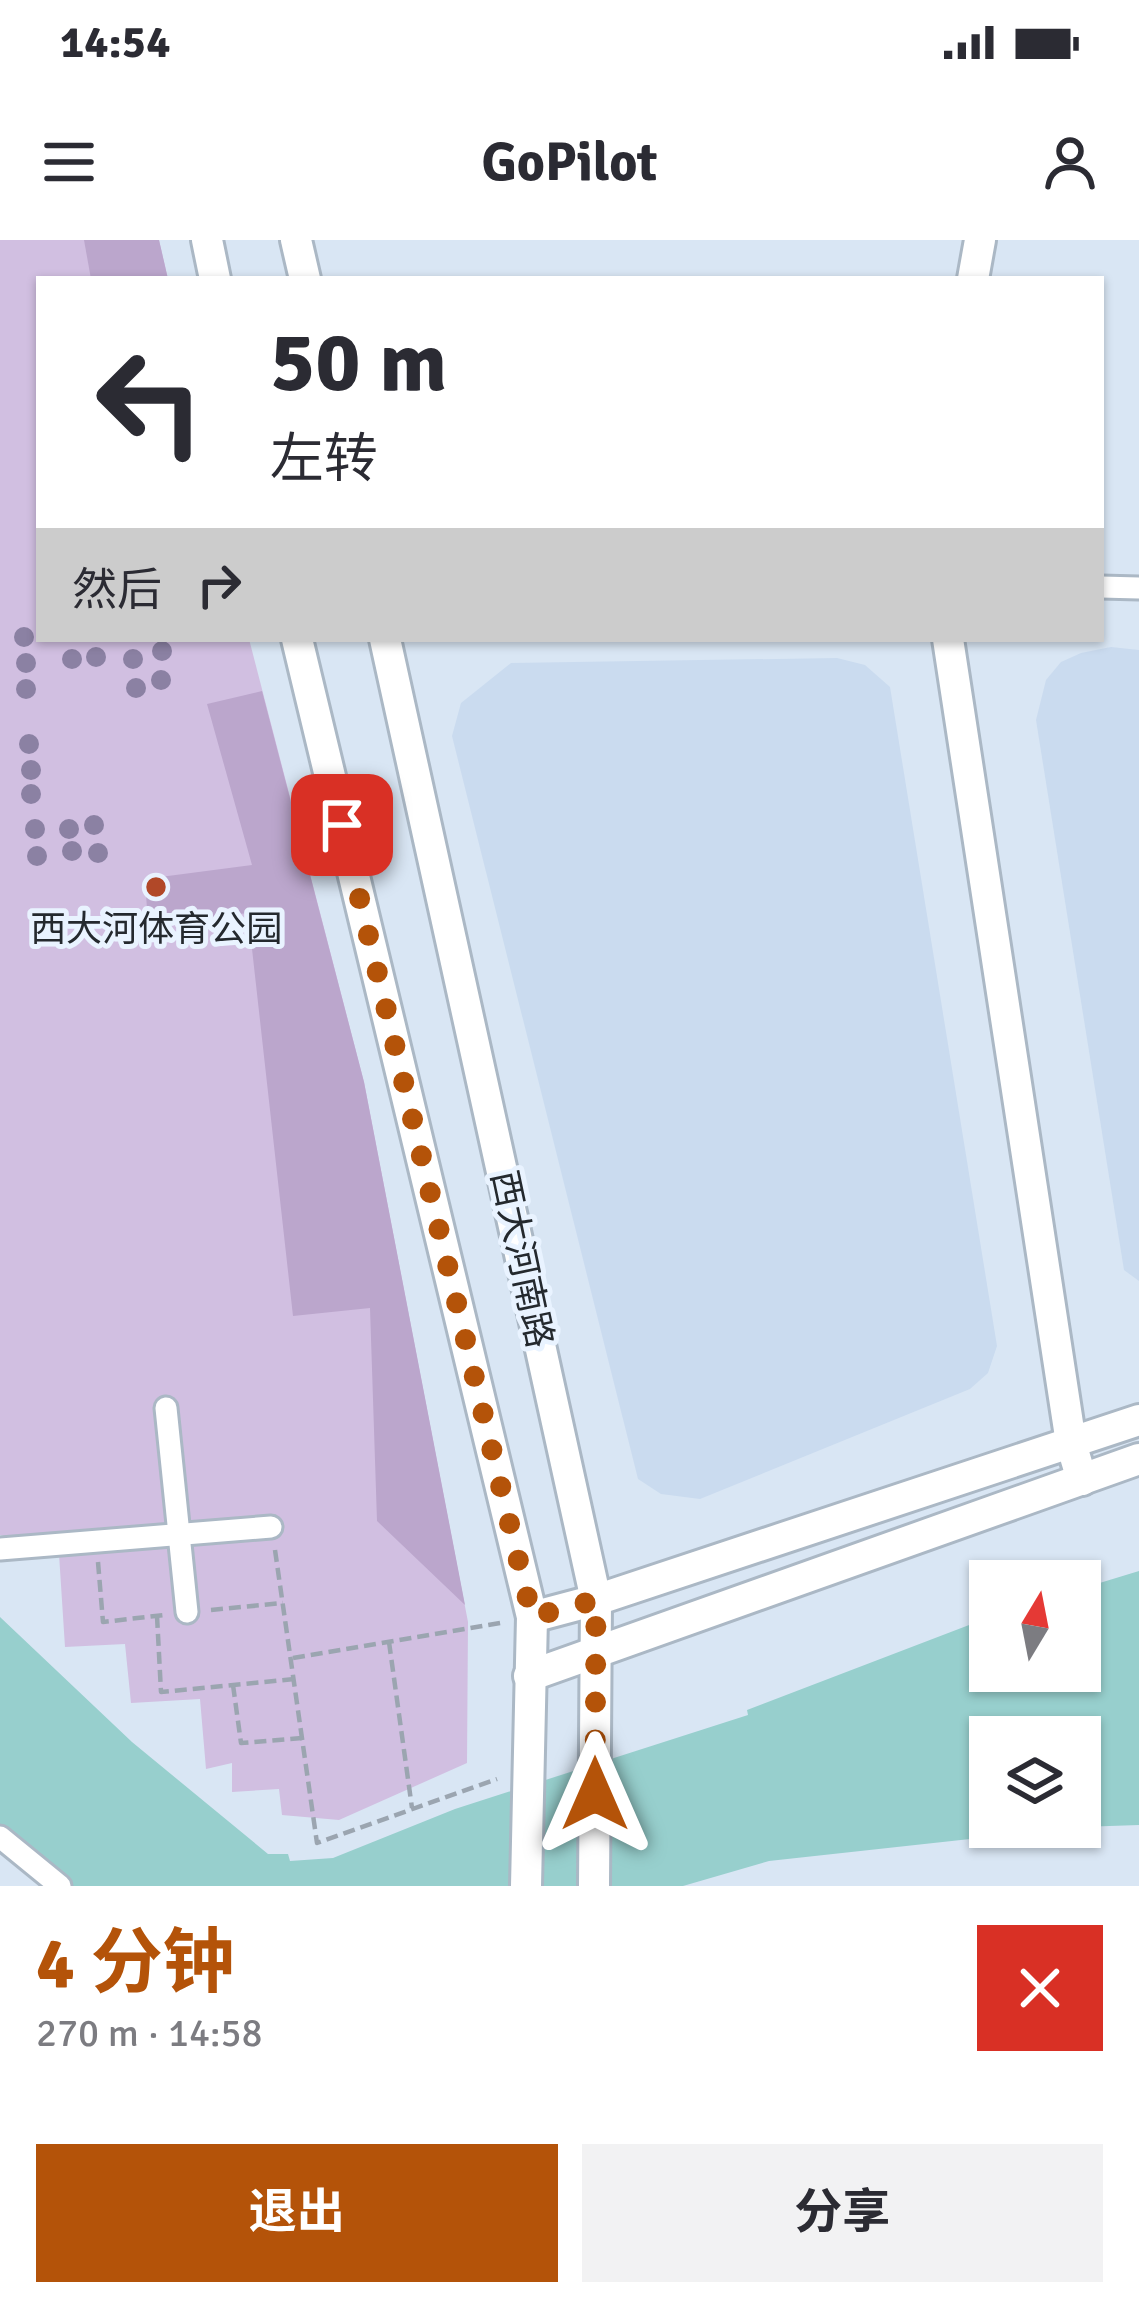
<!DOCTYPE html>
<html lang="zh">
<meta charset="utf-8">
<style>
:root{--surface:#fff;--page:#f2f2f3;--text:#2b2b33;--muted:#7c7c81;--accent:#b45309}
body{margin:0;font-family:Signika,"Noto Sans SC",sans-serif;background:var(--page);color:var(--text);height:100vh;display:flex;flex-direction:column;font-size:45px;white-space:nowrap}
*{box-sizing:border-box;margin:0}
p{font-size:39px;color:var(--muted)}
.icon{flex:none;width:66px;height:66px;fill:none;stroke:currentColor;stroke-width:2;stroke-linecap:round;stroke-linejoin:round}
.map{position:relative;height:1646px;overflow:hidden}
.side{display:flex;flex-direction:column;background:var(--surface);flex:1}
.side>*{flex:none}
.hud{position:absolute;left:36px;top:36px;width:1068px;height:366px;border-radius:0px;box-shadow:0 3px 9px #0004;background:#fff;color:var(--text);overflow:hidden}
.needle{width:78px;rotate:10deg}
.fabs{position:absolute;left:969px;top:1320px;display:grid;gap:24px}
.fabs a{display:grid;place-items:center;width:132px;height:132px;border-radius:0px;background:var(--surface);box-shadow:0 3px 9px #0004;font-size:60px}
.pin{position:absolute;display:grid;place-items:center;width:102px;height:102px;color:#fff;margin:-51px;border-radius:24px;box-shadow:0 6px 18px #0006}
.me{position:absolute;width:132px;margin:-66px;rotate:0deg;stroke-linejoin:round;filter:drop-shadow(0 0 9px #0008)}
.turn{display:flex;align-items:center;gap:42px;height:252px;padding:0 36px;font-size:54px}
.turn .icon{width:156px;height:156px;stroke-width:2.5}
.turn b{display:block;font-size:84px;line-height:102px}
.then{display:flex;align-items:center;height:114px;padding:0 36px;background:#0003;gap:24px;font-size:45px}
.round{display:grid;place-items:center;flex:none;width:126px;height:126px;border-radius:0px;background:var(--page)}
.head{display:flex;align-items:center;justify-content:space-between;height:204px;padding:0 36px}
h1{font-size:72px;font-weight:700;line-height:90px;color:var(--accent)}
.cta{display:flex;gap:24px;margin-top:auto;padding:24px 36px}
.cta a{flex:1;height:138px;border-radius:0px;background:var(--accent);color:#fff;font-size:48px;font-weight:700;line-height:138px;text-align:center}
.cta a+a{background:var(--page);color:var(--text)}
.status{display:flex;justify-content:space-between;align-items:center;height:84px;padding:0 60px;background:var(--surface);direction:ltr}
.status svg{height:33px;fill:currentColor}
header{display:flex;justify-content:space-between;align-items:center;height:156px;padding:0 36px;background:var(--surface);font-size:54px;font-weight:700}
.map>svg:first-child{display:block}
.built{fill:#cadbef}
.green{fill:#d1bfe1}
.forest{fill:#bba6cc}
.water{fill:#97cfcd;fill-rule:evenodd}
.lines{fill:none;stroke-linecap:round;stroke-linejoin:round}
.street-casing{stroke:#abb8c5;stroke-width:27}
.secondary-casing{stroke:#abb8c5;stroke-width:36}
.path{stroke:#9ba5b0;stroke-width:4.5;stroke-dasharray:12 6;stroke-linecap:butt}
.street{stroke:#fff;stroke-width:21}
.secondary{stroke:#fff;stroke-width:30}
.tree{fill:#8b81a3}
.route{stroke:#b45309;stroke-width:21;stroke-dasharray:0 37.8}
.poi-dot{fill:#b14828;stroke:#e9f3ff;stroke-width:4.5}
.labels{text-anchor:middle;stroke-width:10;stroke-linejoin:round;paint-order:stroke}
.poi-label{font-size:36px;fill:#24292e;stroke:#e9f3ff}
.street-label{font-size:36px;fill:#24292e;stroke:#e9f3ff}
</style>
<div class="status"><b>14:54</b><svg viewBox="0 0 49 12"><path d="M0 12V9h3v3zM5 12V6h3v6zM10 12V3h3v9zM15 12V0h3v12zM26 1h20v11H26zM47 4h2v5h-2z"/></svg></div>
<header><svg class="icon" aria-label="menu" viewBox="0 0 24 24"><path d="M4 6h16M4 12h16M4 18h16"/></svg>GoPilot<svg class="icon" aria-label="person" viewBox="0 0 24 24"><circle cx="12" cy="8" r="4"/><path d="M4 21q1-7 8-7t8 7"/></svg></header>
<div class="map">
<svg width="1139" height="1646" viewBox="0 0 1139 1646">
<rect width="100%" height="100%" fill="#d9e6f4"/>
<g class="built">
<polygon points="1111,407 1139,410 1139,1041 1124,1030 1036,480 1046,440 1061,422 1081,413"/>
<polygon points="837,418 865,425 890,447 997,1106 988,1133 970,1149 700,1259 661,1254 638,1239 452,496 461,463 511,423"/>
</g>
<polygon class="green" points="0,0 159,0 168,39 39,39 39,399 249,399 364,842 468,1382 467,1523 339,1580 282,1575 279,1549 232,1552 232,1523 206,1529 200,1459 131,1463 125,1404 65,1407 59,1314 9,1317 4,1296 0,1295"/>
<g class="forest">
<polygon points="84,0 159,0 168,39 91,39"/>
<polygon points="262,451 364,842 465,1365 377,1281 370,1068 293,1076 248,673 148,684 145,639 252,625 207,464"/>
</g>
<path class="water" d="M1139 1331V1585L1080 1587 769 1621 683 1646H67L0 1589V1377L132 1502 268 1614H288L290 1621 333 1618 455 1569 748 1475 747 1470 990 1377V1431H1080V1349ZM990 1497H1080V1587H990Z"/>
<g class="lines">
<g class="street-casing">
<g id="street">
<polyline points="1101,347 1139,348"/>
<polyline points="166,1168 187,1372"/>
<polyline points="0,1309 271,1287"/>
<polyline points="0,1597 60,1646"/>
</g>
</g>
<g class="secondary-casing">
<g id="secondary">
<polyline points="207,0 215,39"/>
<polyline points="296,0 305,39"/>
<polyline points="973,39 980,0"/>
<polyline points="297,399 532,1377 526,1646"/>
<polyline points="385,399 596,1360 594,1646"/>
<polyline points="948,399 1071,1203 1082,1240"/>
<polyline points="532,1377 596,1360 1139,1180"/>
<polyline points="529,1436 1139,1219"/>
</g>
</g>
<g class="path">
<polyline points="275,1310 317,1603 497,1539"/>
<polyline points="98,1322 103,1382 164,1375"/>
<polyline points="211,1370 283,1363"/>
<polyline points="157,1376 161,1452 295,1439"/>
<polyline points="389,1402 412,1568"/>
<polyline points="293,1418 506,1382"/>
<polyline points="233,1445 241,1503 302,1498"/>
</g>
<use href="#street" class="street"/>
<use href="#secondary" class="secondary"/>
</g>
<g class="tree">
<circle cx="24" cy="397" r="10"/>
<circle cx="162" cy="411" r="10"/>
<circle cx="96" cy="417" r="10"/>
<circle cx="72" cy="419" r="10"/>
<circle cx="133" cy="419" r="10"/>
<circle cx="26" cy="423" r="10"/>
<circle cx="161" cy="440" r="10"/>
<circle cx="136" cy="448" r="10"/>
<circle cx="26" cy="449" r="10"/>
<circle cx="29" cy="504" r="10"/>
<circle cx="31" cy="530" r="10"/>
<circle cx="31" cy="554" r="10"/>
<circle cx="94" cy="585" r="10"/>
<circle cx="35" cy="589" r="10"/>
<circle cx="69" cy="589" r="10"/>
<circle cx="72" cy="611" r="10"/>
<circle cx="98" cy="613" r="10"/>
<circle cx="37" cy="616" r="10"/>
</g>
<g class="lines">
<polyline class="route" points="342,585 532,1377 596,1360 595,1554"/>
</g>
<circle class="poi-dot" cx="156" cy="647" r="12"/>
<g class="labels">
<g class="poi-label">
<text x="156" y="701">西大河体育公园</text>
</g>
<g class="street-label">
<text transform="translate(523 1019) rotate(78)" y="13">西大河南路</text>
</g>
</g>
</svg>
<div class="fabs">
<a><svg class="needle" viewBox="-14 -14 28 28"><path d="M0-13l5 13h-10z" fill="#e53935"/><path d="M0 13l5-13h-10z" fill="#7c7c81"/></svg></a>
<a><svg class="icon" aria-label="layers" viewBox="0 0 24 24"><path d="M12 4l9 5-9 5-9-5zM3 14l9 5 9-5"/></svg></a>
</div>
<div class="pin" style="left:342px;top:585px;background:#d93025"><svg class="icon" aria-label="arrive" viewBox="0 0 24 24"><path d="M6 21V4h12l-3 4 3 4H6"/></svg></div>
<svg class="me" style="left:595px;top:1554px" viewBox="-20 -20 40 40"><path d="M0-17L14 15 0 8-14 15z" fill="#b45309" stroke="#fff" stroke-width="4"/></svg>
<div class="hud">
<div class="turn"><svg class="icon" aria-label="left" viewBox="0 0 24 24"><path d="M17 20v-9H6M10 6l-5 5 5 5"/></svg><div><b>50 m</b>左转</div></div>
<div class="then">然后<svg class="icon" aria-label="right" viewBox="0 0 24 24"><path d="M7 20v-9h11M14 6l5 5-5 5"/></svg></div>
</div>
</div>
<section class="side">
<div class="head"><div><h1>4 分钟</h1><p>270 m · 14:58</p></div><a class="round" style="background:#d93025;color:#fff"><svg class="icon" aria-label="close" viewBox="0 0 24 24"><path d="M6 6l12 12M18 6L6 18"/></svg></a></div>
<div class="cta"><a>退出</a><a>分享</a></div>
</section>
